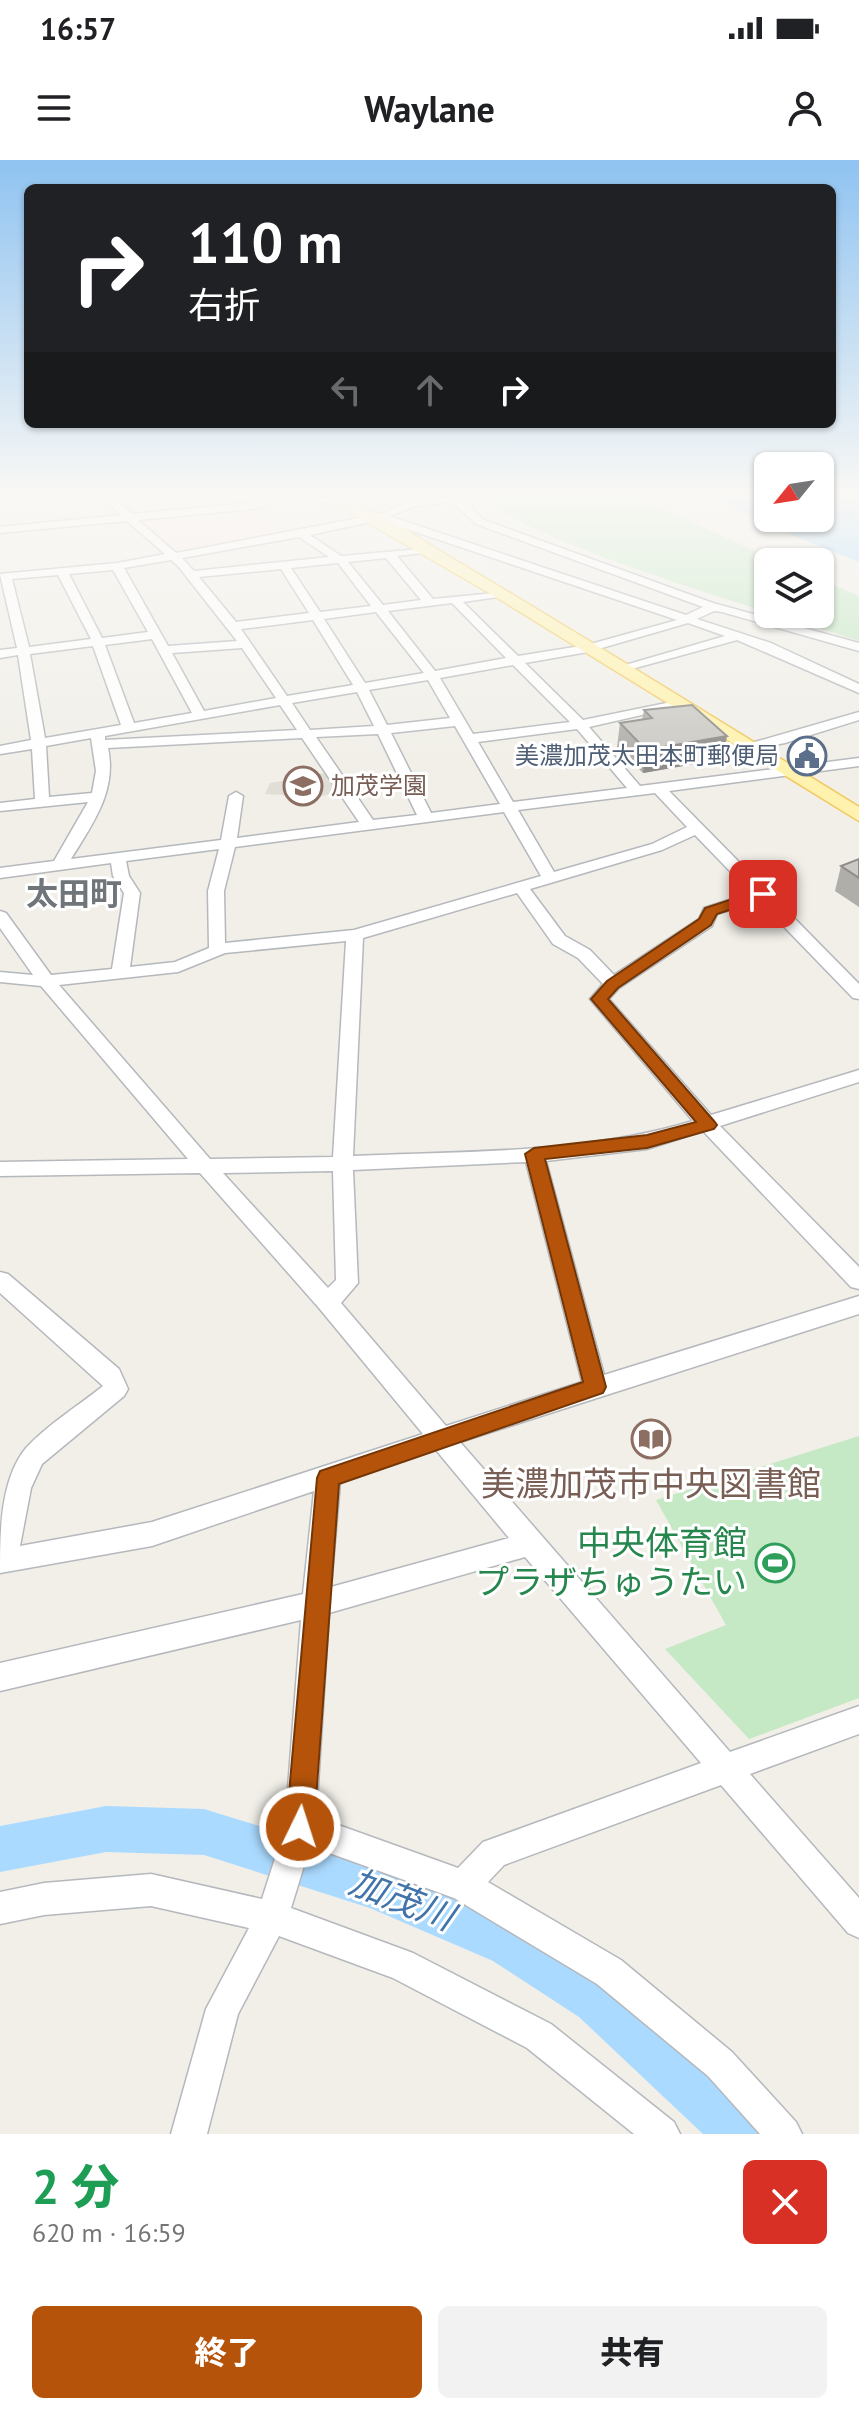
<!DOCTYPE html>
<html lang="ja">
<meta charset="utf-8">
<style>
:root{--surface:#fff;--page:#f2f2f2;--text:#202124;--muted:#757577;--accent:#b45309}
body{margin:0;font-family:"PT Sans","Noto Sans JP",sans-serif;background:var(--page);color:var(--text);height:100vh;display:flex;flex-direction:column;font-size:30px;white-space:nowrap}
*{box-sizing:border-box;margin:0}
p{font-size:26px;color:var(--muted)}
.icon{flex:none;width:44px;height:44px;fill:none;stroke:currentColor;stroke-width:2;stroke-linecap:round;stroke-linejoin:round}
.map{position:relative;height:1974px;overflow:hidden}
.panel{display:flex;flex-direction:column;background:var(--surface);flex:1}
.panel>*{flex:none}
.hud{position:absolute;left:24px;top:24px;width:812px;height:244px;border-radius:12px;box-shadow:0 2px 6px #0004;background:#202124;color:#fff;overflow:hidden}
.needle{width:52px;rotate:240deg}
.fabs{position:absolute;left:754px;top:292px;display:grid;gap:16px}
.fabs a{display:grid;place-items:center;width:80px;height:80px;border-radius:12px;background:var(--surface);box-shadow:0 2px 6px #0004;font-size:40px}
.pin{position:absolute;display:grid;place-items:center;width:68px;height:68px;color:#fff;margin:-34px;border-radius:16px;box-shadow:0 4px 12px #0006}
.me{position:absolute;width:88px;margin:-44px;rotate:4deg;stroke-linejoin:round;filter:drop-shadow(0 0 6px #0008)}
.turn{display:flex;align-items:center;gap:28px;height:168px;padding:0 32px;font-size:36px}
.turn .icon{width:104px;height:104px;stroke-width:2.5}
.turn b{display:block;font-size:56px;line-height:68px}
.lanes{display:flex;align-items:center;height:76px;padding:0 32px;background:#0003;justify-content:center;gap:40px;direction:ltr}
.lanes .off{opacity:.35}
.round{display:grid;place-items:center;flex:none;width:84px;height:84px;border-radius:12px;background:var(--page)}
.summary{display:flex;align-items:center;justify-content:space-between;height:136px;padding:0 32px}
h1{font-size:48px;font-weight:800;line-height:60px;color:#1e9e55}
.cta{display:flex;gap:16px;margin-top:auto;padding:16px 32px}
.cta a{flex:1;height:92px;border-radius:12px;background:var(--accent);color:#fff;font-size:32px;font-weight:800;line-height:92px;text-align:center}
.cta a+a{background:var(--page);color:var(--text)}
.status{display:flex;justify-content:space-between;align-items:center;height:56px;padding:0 40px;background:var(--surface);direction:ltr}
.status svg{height:22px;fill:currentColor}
header{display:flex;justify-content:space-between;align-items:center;height:104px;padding:0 32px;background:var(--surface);font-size:36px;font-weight:800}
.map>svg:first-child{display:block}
.education{fill:#e1ded6}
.medical{fill:#fce8e6}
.green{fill:#c5e8c5}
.water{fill:#aadaff}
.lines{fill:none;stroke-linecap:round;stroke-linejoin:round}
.river{fill:#aadaff;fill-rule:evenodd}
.minor-casing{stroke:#b5b8bc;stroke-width:3}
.major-casing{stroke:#f2c960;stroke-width:3}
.minor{fill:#fff;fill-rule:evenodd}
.major{fill:#fff2af;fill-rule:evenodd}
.wall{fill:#afaea9}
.shaded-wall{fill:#8f8d8a}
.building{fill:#cccac5;stroke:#8f8d8a;stroke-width:2}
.route{fill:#b45309;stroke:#753606;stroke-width:2}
.labels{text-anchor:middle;stroke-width:6;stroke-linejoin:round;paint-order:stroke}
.far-service-label{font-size:24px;fill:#4e5e75;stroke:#fff;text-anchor:end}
.far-education-label{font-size:24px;fill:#785e54;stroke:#fff;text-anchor:start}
.quarter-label{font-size:32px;font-weight:bold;fill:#70757a;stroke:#fff}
.near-education-label{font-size:34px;fill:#785e54;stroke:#fff}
.near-leisure-label{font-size:34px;fill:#27864d;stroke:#fff;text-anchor:end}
.near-water-label{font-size:36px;font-style:italic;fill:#4174aa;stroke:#fff}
</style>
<div class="status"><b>16:57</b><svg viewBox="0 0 49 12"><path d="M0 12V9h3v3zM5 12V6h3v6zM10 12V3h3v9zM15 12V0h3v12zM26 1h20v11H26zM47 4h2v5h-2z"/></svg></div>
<header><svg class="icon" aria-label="menu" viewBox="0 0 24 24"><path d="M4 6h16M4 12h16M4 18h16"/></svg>Waylane<svg class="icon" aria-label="person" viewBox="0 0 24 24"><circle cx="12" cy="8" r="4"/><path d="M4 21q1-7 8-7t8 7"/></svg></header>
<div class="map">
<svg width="859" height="1974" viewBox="0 0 859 1974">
<rect width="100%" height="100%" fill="#f1efe8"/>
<polygon class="education" points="329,612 341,633 314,637 265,634 270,623"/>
<polygon class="medical" points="255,347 275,374 177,394 135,360"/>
<g class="green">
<path d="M477 332H625L780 402H768V452C713 435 505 371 477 332Z"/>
<polygon points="820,419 859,436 859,481 776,454 820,454"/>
<polygon points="859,1276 859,1538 749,1579 665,1489 726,1465 656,1340"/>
</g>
<polygon class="water" points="708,332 768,332 768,358 820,358 820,332 859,332 859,402 767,365"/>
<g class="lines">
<polygon class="river" points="106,1646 204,1649 376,1702 526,1766 615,1821 721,1917 757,1955 764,1974 703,1974 579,1857 493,1801 370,1748 204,1695 106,1692 0,1712 0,1666"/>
<g class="minor-casing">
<g id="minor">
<path d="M96 332H106L132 354 260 342 265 345 260 348 138 360 176 393 380 354 410 341 461 332 473 346 471 348 484 360 713 443 859 483V491L722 452 714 451 697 459 771 483 859 524V533L737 480 621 512 615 508 725 476 688 463 588 492 525 503 583 560 681 540V546L589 567 640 626 859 598V606L669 631 859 824V839L853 838 759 741 717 754 712 766 619 828 609 839 711 955 859 910V922L720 966 859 1107V1129L851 1127 703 971 647 989 546 1001 604 1215 859 1136V1154L460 1282 730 1592 859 1546V1574L750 1614 859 1738V1778L848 1773 721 1625 504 1705 488 1722 621 1800 732 1892 796 1962 802 1974H760L708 1916 597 1824 454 1738 310 1686 291 1748 413 1793 551 1864 674 1962 680 1974H634L527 1888 393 1818 279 1776 238 1854 207 1974H171L206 1849 249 1768 151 1746 44 1755 0 1764V1732L44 1723 151 1714 262 1739 285 1667 301 1460 0 1531V1503L303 1434 314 1331 152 1386 0 1413C0 1373 0 1320 26 1288 47 1265 78 1246 103 1226L0 1133V1112L8 1114 119 1209 128 1229 124 1236 42 1304 31 1328 20 1386 152 1362 423 1274 319 1148 200 1013 0 1016V1002L188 999 41 826 0 822V812L33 815 0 768V751L6 753 51 815 112 809 124 733 113 716 111 703 0 718V708L54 701 88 642 0 651V643L35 639 32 589 0 594V586L31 580 18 495 0 498V490L17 488 0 414 117 403 165 394 127 361 0 373V367L121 355ZM452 342 476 364 703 447 686 455 389 356 416 346ZM380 360 677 460 587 485 518 496 463 442 505 436V432L433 439 397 396 431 392V388L341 396 310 375ZM299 377 329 397 194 411 182 398ZM386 398 421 440 383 445 348 402ZM171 400 178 406 237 481 168 486 124 408ZM337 403H338L371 446 320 452 291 408ZM281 409 309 453 236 462 199 417ZM113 410 148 472 102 478 69 414ZM58 415 91 479 29 487 12 419ZM452 443 506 498 435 511 388 451ZM376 452 424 513 365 523 324 459ZM313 460 353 525 287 536 241 469ZM152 479 192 553 134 563 105 485ZM93 486 121 565 45 578 30 494ZM242 488 276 538 204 551 172 493ZM513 505 570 562 473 574 440 518ZM428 520 450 558 387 565 369 530ZM357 532 374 566 310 570 292 543ZM280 545 297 570 105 580V576ZM455 566 500 644 431 653 391 573ZM577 569 627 628 513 642 478 582ZM378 574 417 655 373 660 316 577ZM91 578 96 611 92 633 49 637 46 586ZM302 578 359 662 237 678 243 636 236 632 229 636 221 680 71 699C93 663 117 631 108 588ZM655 633 687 667 652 684 554 712 518 650ZM504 652 541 716 354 770 225 783 224 731 235 687ZM695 675 751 733 704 748 699 759 614 815 590 790 565 776 530 729 662 690ZM219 689 208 731 209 788 175 802 130 807 140 733 129 716 126 701ZM517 733 553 784 578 798 603 824 590 839 693 961C584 994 467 991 353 996L363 778ZM346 781 333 997 210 999 59 825 178 812 225 793ZM526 1002 582 1222 446 1266 341 1143 358 1123 353 1010ZM333 1011 336 1120 328 1128 223 1013ZM436 1290 509 1378 331 1427 340 1322ZM525 1397 701 1603 483 1682 458 1708 316 1657 329 1453Z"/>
<polygon points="267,332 288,332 350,344 345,347"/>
<polygon points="859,552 859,560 785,583 748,590 741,586"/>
</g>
</g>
<g class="major-casing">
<path id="major" d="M315 332C354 332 425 383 460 403 594 483 726 565 859 647V661L496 437Z"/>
</g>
<use href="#minor" class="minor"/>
<use href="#major" class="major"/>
</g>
<g class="wall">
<polygon points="644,550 723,599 643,613 617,587 620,563 642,560"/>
<polygon points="859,699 859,747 835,731 841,706"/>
</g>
<polygon class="shaded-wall" points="727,576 723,599 643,613 646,590"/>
<g class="building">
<polygon points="692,545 727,576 646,590 620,563 652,558 644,550"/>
<polygon points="859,699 859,718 841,706"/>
</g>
<linearGradient id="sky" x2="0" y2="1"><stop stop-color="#8fc3f1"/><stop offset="0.55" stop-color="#f9f8f5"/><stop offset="1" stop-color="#f9f8f5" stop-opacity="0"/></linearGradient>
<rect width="859" height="608" fill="url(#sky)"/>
<polygon class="route" points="763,729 770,734 768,737 717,754 711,765 618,828 608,839 714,961 717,965 714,969 647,988 545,999 606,1227 603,1233 339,1324 314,1667 310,1676 300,1680 290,1676 286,1667 317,1318 320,1311 583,1222 525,994 534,988 647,975 696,962 591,839 607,821 699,759 705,748"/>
<defs>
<g id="civic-ring" transform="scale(2)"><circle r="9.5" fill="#fff" stroke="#5c6f8a" stroke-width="1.5"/><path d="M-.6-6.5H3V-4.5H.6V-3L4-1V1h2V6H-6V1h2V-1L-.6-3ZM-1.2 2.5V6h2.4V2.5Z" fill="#5c6f8a"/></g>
<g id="school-ring" transform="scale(2)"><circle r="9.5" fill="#fff" stroke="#8d6e63" stroke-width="1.5"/><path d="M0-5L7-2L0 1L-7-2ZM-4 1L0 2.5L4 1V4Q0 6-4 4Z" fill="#8d6e63"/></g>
<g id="library-ring" transform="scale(2)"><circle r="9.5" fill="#fff" stroke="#8d6e63" stroke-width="1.5"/><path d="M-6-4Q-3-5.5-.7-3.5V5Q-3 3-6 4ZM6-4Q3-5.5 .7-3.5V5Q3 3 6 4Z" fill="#8d6e63"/></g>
<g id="stadium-ring" transform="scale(2)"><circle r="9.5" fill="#fff" stroke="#2e9e5b" stroke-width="1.5"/><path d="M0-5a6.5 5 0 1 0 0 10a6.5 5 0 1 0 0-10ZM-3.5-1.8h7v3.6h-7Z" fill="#2e9e5b"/></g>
</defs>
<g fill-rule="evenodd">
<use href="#civic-ring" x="807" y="596"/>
<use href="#school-ring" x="303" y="626"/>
<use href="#library-ring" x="651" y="1279"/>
<use href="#stadium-ring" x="775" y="1403"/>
</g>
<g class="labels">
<g class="far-service-label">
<text x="779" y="604">美濃加茂太田本町郵便局</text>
</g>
<g class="far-education-label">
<text x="331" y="634">加茂学園</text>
</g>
<g class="quarter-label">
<text x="74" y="745">太田町</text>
</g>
<g class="near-education-label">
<text x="651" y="1336">美濃加茂市中央図書館</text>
</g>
<g class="near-leisure-label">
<text x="747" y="1395">中央体育館<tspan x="747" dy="39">プラザちゅうたい</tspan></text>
</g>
<g class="near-water-label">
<text transform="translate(402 1739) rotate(21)" y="13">加茂川</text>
</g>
</g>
</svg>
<div class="fabs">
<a><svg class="needle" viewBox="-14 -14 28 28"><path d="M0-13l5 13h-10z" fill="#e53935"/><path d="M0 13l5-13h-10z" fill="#757577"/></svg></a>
<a><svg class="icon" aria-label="layers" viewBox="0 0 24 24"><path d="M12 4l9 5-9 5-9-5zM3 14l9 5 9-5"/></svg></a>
</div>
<div class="pin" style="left:763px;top:734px;background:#d93025"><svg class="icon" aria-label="arrive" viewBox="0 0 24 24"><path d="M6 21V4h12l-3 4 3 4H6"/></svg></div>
<svg class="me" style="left:300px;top:1667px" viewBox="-20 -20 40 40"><circle r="17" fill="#b45309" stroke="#fff" stroke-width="3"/><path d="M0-11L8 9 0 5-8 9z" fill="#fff"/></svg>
<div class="hud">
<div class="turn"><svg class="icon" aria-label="right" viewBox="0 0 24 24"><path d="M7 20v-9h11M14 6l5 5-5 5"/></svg><div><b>110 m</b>右折</div></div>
<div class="lanes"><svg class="icon off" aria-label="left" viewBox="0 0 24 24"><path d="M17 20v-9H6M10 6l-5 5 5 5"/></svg><svg class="icon off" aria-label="ahead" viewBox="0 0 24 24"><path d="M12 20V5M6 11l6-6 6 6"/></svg><svg class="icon" aria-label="right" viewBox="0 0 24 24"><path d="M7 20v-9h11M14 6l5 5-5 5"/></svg></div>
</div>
</div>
<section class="panel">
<div class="summary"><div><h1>2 分</h1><p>620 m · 16:59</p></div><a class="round" style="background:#d93025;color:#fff"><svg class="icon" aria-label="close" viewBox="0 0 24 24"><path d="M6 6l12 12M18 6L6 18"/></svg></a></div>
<div class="cta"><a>終了</a><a>共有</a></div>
</section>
